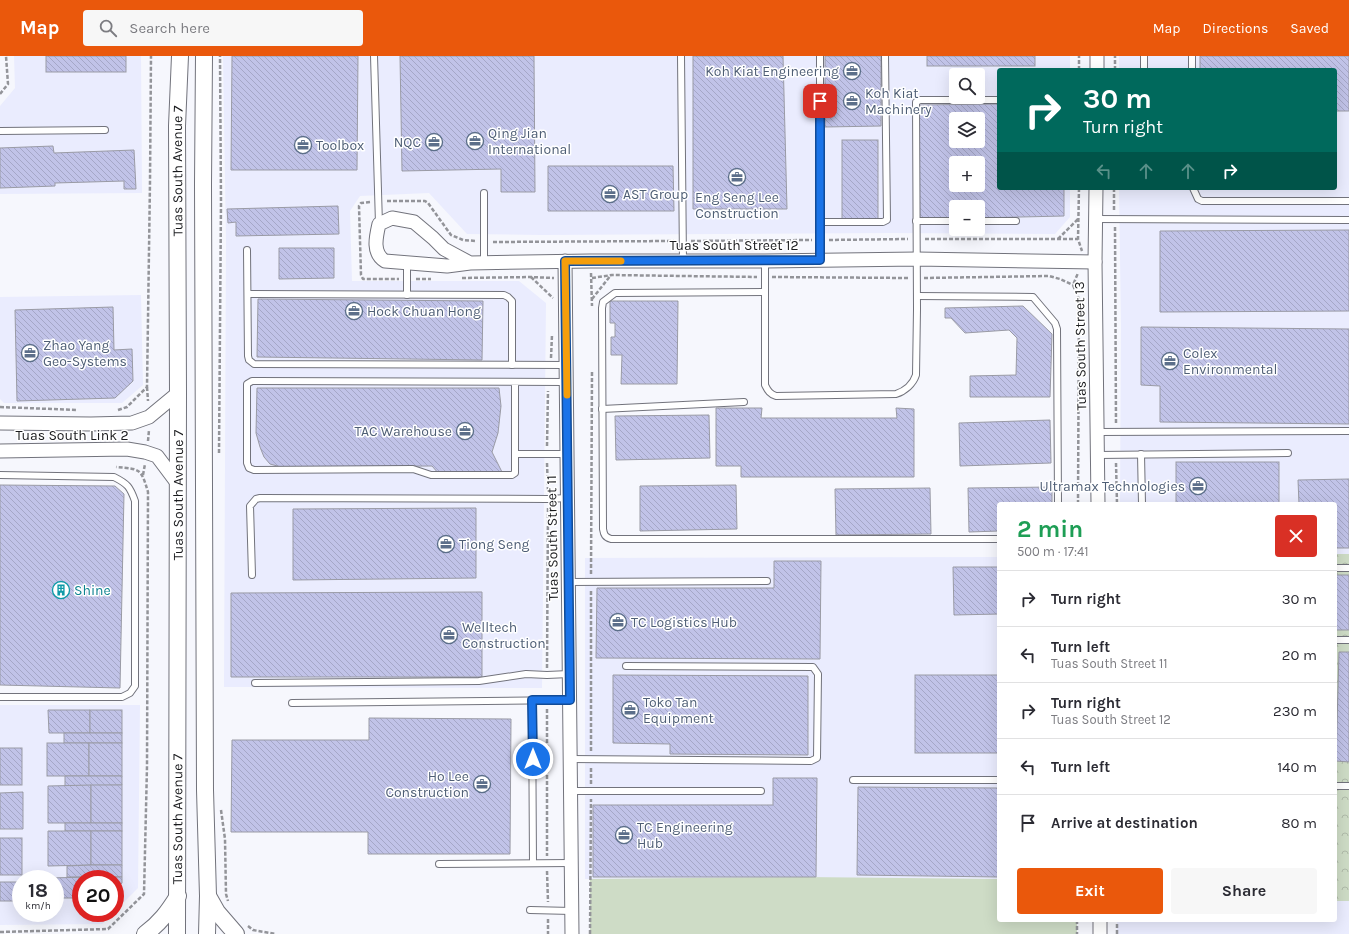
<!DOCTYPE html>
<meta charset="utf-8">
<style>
:root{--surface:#fff;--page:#f7f7f7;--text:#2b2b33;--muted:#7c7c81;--line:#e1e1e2;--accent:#ea580c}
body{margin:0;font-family:Karla,sans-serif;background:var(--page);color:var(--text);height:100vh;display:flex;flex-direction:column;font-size:15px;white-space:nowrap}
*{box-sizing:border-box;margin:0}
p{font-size:13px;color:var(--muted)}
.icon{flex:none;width:22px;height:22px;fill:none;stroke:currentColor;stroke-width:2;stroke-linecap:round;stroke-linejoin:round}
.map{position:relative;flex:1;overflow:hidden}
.side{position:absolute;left:997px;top:446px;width:340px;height:420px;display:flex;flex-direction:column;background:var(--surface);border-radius:4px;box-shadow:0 4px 16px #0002}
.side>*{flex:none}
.hud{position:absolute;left:997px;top:12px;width:340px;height:122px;border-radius:4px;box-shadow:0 4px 16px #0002;background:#00695c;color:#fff;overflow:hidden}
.fabs{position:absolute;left:949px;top:12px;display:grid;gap:8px}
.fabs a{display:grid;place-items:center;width:36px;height:36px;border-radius:4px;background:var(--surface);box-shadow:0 4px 16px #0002;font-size:20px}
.speed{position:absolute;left:12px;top:814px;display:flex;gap:8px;font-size:20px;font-weight:700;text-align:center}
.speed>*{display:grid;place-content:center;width:52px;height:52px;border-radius:50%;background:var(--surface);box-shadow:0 4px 16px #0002;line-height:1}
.speed small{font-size:10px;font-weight:400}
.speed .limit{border:6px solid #d22;background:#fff;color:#111}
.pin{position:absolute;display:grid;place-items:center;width:34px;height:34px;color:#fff;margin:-17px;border-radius:8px;box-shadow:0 2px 6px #0006}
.me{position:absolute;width:44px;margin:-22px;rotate:0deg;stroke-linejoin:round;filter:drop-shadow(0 0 3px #0008)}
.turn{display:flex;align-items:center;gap:14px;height:84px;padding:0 20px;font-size:18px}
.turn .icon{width:52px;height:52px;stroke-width:2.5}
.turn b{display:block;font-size:28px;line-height:34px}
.lanes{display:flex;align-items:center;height:38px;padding:0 20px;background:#0003;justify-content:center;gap:20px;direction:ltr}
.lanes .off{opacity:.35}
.round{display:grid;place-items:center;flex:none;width:42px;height:42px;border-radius:4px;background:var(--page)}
.head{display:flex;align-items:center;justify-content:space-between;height:68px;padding:0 20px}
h1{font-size:24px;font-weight:700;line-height:30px;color:#1e9e55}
.action{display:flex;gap:8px;margin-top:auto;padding:8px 20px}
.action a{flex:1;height:46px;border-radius:4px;background:var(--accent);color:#fff;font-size:16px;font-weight:700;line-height:46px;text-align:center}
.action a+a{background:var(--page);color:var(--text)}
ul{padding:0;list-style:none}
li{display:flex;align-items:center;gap:12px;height:56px;padding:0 20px;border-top:1px solid var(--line)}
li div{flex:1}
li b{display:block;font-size:15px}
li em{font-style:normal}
header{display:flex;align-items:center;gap:24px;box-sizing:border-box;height:56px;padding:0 20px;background:var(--accent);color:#fff}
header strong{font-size:19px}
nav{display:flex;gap:22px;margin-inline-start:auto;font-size:14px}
.search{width:280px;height:36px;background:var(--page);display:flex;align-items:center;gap:10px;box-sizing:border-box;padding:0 14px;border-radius:4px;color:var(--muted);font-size:15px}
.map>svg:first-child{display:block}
.built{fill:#eaecfe;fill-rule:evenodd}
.grass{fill:#cedcc6}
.park{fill:url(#park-crowns)}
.building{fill:url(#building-back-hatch);stroke:#9a9ba5;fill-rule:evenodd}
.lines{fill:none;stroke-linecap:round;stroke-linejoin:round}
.service-casing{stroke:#72737c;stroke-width:8}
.minor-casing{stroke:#72737c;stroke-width:15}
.tertiary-casing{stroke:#72737c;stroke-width:18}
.path{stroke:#939499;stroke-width:2.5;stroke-dasharray:4 2;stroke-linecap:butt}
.service{stroke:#fff;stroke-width:6}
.minor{stroke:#fff;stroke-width:13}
.tertiary{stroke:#fff;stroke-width:16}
.route-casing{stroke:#114b97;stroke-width:10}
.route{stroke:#1a73e8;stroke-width:7}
.slow{stroke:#f59e0b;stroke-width:7}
.labels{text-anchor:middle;stroke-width:3;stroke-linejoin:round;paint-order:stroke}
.service-label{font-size:14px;fill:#4e5e75;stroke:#fff;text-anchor:start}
.street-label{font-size:14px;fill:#191a1d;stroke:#fff}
.culture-label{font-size:14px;fill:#0d838f;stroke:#fff;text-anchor:start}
</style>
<header>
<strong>Map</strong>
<div class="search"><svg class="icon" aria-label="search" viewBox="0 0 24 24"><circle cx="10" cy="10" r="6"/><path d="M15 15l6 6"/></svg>Search here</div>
<nav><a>Map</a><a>Directions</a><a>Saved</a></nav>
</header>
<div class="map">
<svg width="1349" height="878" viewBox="0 0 1349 878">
<defs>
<pattern id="park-crowns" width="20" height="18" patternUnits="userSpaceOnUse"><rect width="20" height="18" fill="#cedcc6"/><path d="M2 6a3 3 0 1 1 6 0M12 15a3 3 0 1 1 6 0" fill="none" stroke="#b0bcaa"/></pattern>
<pattern id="building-back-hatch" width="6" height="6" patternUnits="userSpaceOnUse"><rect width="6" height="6" fill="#c1c3e8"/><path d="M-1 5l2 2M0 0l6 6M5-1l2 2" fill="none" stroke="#a5a7c7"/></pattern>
</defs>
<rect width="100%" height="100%" fill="#f6f7fd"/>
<g class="built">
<polygon points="14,0 141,0 142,137 0,138 0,50 15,32"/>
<path d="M223 0H1070V14H999V132H1070V161L1055 178 891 177 541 179 467 178 429 137 360 140 350 155 352 225H519L546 247 542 632 224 631 226 186ZM956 19H978V41H956ZM956 63H978V85H956ZM956 107H978V129H956ZM956 151H978V173H956Z"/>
<polygon points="1119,0 1349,0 1349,498 1335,498 1335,448 1120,448 1121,269 1119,132 1335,132 1335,14 1119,14"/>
<polygon points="141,239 143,329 122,347 4,347 0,343 0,241"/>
<polygon points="999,501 999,823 585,823 585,502"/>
<path d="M0 649H140L138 832 115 855V823H81V857H113L102 868 0 869ZM21 823H55V857H21Z"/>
<polygon points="1335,845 1349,845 1349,878 1117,878 1117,864 1335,864"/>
</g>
<polygon class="grass" points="803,821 999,823 999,864 1077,864 1077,878 590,878 590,823"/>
<rect class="park" x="1335" y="498" width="14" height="347"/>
<g class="building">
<rect x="46" y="0" width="80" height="16"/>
<polygon points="232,0 358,0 357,114 231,114"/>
<polygon points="400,0 534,0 535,136 501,136 501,113 402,115"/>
<polygon points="693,0 783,0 787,153 693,153"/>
<polygon points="825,0 881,0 881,70 825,71"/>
<rect x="927" y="0" width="108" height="10"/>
<polygon points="1200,0 1349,0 1349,55 1335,55 1335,14 1200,14"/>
<path d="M999 48V132H1064V160L978 162V151H956V162L919 163 918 49ZM956 63H978V85H956ZM956 107H978V129H956Z"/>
<rect x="842" y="84" width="36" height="79"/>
<polygon points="53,90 54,97 134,94 136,133 124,133 124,125 55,127 55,130 0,132 0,92"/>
<polygon points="548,110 673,110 674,155 548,155"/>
<polygon points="338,150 339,178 236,180 236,166 228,167 227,153"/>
<polygon points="1349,174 1349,255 1160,256 1160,175"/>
<polygon points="279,192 334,192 334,222 279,223"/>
<polygon points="258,243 483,245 482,304 257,301"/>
<polygon points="610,245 678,245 677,328 621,328 622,299 611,299 611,281 615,281 615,267 610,267"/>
<polygon points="1023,250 1052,278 1050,341 970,341 970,320 1016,319 1017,282 1009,274 965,277 951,262 945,262 945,252"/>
<polygon points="113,251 114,294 132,293 133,325 115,342 17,345 15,254"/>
<polygon points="1141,271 1349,273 1349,368 1160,366 1160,330 1141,329"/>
<polygon points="257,332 499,332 501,350 498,377 492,396 502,416 439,418 432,410 281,411 270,408 264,401 260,391 256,377"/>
<polygon points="716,352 762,352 761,362 897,362 896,352 914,353 914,421 741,421 741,410 716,410"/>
<polygon points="709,359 710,402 616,404 615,360"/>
<polygon points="1050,364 1051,407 960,410 959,367"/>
<rect x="1176" y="406" width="103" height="42"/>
<polygon points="1349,423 1349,492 1335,492 1335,448 1299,448 1298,424"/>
<polygon points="0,429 115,430 124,438 120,632 0,629"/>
<polygon points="736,429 737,473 640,475 640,430"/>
<polygon points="1052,431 1052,448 999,448 999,475 969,476 968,432"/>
<polygon points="930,432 931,478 836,479 835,433"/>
<polygon points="476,452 476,522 293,524 293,453"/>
<polygon points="774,505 821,505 820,603 596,602 597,532 774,532"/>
<polygon points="953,511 999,511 999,558 954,559"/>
<rect x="1335" y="519" width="14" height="55"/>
<polygon points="482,536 482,621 231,621 231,537"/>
<polygon points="1339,596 1349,596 1349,706 1336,705"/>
<polygon points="613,619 808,620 808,699 670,698 670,688 613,687"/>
<rect x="915" y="619" width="84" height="78"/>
<polygon points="48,654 90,654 90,677 49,677"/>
<rect x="90" y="654" width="32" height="23"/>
<polygon points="369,662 511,663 510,798 368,798 368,776 231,776 232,684 369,684"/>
<rect x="64" y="677" width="58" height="10"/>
<rect x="47" y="687" width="42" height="33"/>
<rect x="89" y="687" width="33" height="33"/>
<rect x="0" y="692" width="22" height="37"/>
<polygon points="65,720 122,720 122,729 65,730"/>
<polygon points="773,722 817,722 816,821 593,821 593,749 773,749"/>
<polygon points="91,729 91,767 48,767 48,730"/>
<rect x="91" y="729" width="31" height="38"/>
<polygon points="858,731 999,732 999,821 857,819"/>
<polygon points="23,736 23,773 0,773 0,737"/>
<rect x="65" y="767" width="57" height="8"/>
<polygon points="48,775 91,775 91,809 48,810"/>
<rect x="91" y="775" width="31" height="34"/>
<rect x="0" y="782" width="22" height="37"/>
<polygon points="91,809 122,809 122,821 67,821 67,810"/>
<polygon points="92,821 122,821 122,827 115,835 115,823 92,823"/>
<polygon points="92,821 92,823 81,823 81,842 55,842 55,823 48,823 48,822"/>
<rect x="0" y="826" width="21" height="19"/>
</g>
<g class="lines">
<g class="service-casing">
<g id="service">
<polyline points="374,0 379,168"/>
<polyline points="681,0 683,205"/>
<polyline points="1144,0 1144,14"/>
<polyline points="1192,0 1192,14"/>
<polyline points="0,75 105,74"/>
<polyline points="1193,132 1198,143 1202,145 1349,145"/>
<polyline points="484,137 484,206"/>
<polyline points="1095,163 1349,164"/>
<polyline points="916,165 956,165"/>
<polyline points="978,165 1016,165"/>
<polyline points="820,166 883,166 887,164 885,0"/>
<polyline points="247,194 248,300 249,304 254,308 566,309"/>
<polyline points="820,204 820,0"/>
<path d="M765 205V329C768 335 770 338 776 340L896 338C905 335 913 328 916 319L917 253 916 46 920 44H999"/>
<polyline points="407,207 407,239"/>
<path d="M765 236 615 237 603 246 602 252 603 473C604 479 605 481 611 483H999"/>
<polyline points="248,238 504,239 508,241 512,245 512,309"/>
<polyline points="917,240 1033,241 1055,267 1057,273 1058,448"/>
<polyline points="515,326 515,417 512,419 431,419 413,413 254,414 249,412 247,407 247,328 252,325 566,326"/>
<polyline points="602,353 744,346"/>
<polyline points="1097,376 1349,375"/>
<polyline points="515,398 567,398"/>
<polyline points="1141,398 1142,448"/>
<polyline points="1097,399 1288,397"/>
<path d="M0 419 114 421C128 428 130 431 135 445V630L130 637 122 641H0"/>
<polyline points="1335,512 1349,512"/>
<polyline points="252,519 250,450 256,443 260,442 548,443 567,442"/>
<polyline points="568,526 767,525"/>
<polyline points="1335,584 1349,584"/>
<polyline points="255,627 479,625 526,618 547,619 569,618"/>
<polyline points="532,644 533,807"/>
<polyline points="292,647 570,644"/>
<polyline points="570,703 811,705 817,702 818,618 813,611 626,610"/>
<polyline points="853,724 999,724"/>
<polyline points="1335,730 1349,730"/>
<polyline points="571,735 761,735"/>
<polyline points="439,808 571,807"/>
<polyline points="530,854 572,855"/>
</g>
</g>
<g class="minor-casing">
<g id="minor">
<polyline points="1097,14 1097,0"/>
<polyline points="1096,132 1095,206 1098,448"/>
<polyline points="565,205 572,878"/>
<path d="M470 207 444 193 433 182 414 166 392 162 379 168C376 181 372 197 385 205L447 210 470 207 590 205H765L917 203 1095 206"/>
<polyline points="0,367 91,368 132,367 149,361 178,337"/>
<polyline points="0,395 127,393 145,396 157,400 178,428"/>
<polyline points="1100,864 1100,878"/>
</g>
</g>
<g class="tertiary-casing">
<g id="tertiary">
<polyline points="204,0 203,128 205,734 208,840 207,878"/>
<polyline points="208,840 217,856 236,878"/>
<path d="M145 878C160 867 168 856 178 840"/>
<path id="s1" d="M177 878 178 337 177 70 180 0"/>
</g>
</g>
<g class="path">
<polyline points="1079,14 1079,0"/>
<polyline points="1115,14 1115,0"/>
<polyline points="0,38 8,28 6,0"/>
<polyline points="1079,132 1078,183 1082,195"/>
<polyline points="1114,132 1114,156"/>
<polyline points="387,145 425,145 428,147 451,179 463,184 476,185"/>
<polyline points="370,146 361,147 359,150 361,219 363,223 399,223"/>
<polyline points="1115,171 1116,368"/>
<polyline points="925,183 1078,183"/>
<polyline points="1058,183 1079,162"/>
<polyline points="829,184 908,183"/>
<polyline points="691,185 812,184"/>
<polyline points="493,186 674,185"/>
<polyline points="591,217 592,250"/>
<polyline points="531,221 553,242"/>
<polyline points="772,221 909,222"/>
<polyline points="462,222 531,221 554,222"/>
<polyline points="592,222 612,219 757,221"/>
<polyline points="924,222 1049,220 1060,223 1073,229"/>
<polyline points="416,223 431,223"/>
<polyline points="592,243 611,219"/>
<polyline points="551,302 552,279"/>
<polyline points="147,331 148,345"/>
<polyline points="0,351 77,354"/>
<polyline points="118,354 127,351 147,331 150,126 151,0"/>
<polyline points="148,385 149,374"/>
<polyline points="547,390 548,335"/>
<polyline points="219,397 221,146 220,0"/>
<polyline points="547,407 548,436"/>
<polyline points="1116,407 1117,448"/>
<polyline points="143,419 145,408"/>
<polyline points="1078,448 1079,243 1073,229 1078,217"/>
<polyline points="591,518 592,315"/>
<polyline points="591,535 591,696"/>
<polyline points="547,612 548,451"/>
<polyline points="547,653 547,800"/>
<polyline points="591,728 591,711"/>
<polyline points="221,754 225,783 226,838 228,845"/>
<polyline points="547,815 548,846"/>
<polyline points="548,863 548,878"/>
<polyline points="1077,864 1077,878"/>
<polyline points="248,870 253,874 276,878"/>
<path d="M0 876 108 873 144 838 147 710 148 436C141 412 140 413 116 411"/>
<polyline points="590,878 591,743"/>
<polyline points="1117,878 1117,864"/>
</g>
<use href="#service" class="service"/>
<use href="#minor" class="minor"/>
<use href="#tertiary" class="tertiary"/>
</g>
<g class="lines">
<g class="route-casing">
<polyline id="route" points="533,703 532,644 570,644 565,205 820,204 820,45"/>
</g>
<use href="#route" class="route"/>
<polyline class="slow" points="567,339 565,205 621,205"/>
</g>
<defs>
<g id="office-ring" transform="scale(0.9)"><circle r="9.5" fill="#fff" stroke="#5c6f8a" stroke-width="1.5"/><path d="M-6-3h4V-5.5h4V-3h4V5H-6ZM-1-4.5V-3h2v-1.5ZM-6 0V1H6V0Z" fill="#5c6f8a"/></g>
<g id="building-ring" transform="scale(0.9)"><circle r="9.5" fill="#fff" stroke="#0f9aa8" stroke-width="1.5"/><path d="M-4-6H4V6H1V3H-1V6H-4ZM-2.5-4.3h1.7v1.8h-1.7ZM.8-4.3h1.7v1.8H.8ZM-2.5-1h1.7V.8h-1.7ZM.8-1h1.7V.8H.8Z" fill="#0f9aa8"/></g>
</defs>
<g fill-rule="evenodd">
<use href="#office-ring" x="852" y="15"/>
<use href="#office-ring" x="852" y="45"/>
<use href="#office-ring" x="475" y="85"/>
<use href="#office-ring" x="434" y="86"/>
<use href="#office-ring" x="303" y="89"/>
<use href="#office-ring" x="737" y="121"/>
<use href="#office-ring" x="610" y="138"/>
<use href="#office-ring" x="354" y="255"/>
<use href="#office-ring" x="30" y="297"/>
<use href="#office-ring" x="1170" y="305"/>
<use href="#office-ring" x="465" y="375"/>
<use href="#office-ring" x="1198" y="430"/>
<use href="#office-ring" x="446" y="488"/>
<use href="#building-ring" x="61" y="534"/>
<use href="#office-ring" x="618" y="566"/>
<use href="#office-ring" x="449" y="579"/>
<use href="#office-ring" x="630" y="654"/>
<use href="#office-ring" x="482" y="728"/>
<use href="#office-ring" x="624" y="779"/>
</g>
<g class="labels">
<g class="service-label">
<text x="839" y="20" text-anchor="end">Koh Kiat Engineering</text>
<text x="865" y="42">Koh Kiat<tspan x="865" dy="16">Machinery</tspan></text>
<text x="488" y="82">Qing Jian<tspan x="488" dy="16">International</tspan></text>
<text x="421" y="91" text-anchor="end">NQC</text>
<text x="316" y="94">Toolbox</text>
<text x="623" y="143">AST Group</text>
<text x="737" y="146" text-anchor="middle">Eng Seng Lee<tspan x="737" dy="16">Construction</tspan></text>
<text x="367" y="260">Hock Chuan Hong</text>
<text x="43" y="294">Zhao Yang<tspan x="43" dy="16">Geo-Systems</tspan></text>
<text x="1183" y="302">Colex<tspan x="1183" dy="16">Environmental</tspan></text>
<text x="452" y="380" text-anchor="end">TAC Warehouse</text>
<text x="1185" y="435" text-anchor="end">Ultramax Technologies</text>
<text x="459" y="493">Tiong Seng</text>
<text x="631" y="571">TC Logistics Hub</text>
<text x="462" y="576">Welltech<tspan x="462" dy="16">Construction</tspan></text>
<text x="643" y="651">Toko Tan<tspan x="643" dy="16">Equipment</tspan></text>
<text x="469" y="725" text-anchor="end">Ho Lee<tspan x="469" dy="16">Construction</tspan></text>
<text x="637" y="776">TC Engineering<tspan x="637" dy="16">Hub</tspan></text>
</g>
<g class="street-label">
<text dy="5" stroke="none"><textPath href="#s1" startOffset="763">Tuas South Avenue 7</textPath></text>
<text x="734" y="194">Tuas South Street 12</text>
<text transform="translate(1080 290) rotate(-91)" y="5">Tuas South Street 13</text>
<text x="72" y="384">Tuas South Link 2</text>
<text dy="5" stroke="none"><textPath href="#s1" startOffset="439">Tuas South Avenue 7</textPath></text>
<text transform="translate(552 482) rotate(-91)" y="5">Tuas South Street 11</text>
<text dy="5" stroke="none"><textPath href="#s1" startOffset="115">Tuas South Avenue 7</textPath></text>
</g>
<g class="culture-label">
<text x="74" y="539">Shine</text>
</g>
</g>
</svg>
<div class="fabs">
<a><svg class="icon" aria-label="search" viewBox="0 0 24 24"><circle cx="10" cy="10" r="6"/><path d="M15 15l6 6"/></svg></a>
<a><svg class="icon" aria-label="layers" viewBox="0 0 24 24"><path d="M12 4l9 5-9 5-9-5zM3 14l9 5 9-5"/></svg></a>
<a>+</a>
<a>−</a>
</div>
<div class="speed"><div>18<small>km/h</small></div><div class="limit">20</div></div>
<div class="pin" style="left:820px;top:45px;background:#d93025"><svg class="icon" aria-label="arrive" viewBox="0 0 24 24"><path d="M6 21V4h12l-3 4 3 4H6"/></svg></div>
<svg class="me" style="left:533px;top:703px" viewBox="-20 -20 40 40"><circle r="17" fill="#1a73e8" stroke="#fff" stroke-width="3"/><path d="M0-11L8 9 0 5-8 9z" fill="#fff"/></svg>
<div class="hud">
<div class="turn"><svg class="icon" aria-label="right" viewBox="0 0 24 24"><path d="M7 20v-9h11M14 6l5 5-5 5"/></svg><div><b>30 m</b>Turn right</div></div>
<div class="lanes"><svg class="icon off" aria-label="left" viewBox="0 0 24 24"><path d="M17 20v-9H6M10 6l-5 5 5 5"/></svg><svg class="icon off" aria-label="ahead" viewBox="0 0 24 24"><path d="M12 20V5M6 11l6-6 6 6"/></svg><svg class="icon off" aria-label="ahead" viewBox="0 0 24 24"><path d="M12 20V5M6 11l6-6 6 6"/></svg><svg class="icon" aria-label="right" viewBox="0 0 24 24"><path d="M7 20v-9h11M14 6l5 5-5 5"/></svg></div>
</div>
<section class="side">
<div class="head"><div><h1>2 min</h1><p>500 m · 17:41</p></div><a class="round" style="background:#d93025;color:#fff"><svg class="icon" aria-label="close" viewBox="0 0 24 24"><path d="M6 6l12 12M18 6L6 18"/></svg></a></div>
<ul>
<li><svg class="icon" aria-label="right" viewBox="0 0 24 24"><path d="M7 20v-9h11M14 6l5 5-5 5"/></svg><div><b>Turn right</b></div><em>30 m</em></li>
<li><svg class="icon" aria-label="left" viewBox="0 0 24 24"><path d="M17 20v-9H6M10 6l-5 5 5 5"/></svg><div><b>Turn left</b><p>Tuas South Street 11</p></div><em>20 m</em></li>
<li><svg class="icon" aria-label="right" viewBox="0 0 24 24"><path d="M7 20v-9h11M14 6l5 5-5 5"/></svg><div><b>Turn right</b><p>Tuas South Street 12</p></div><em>230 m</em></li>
<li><svg class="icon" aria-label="left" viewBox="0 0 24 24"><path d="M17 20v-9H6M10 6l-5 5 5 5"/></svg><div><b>Turn left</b></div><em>140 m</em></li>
<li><svg class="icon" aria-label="arrive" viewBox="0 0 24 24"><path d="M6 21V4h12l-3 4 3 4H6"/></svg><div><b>Arrive at destination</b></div><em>80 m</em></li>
</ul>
<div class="action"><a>Exit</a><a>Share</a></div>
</section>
</div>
